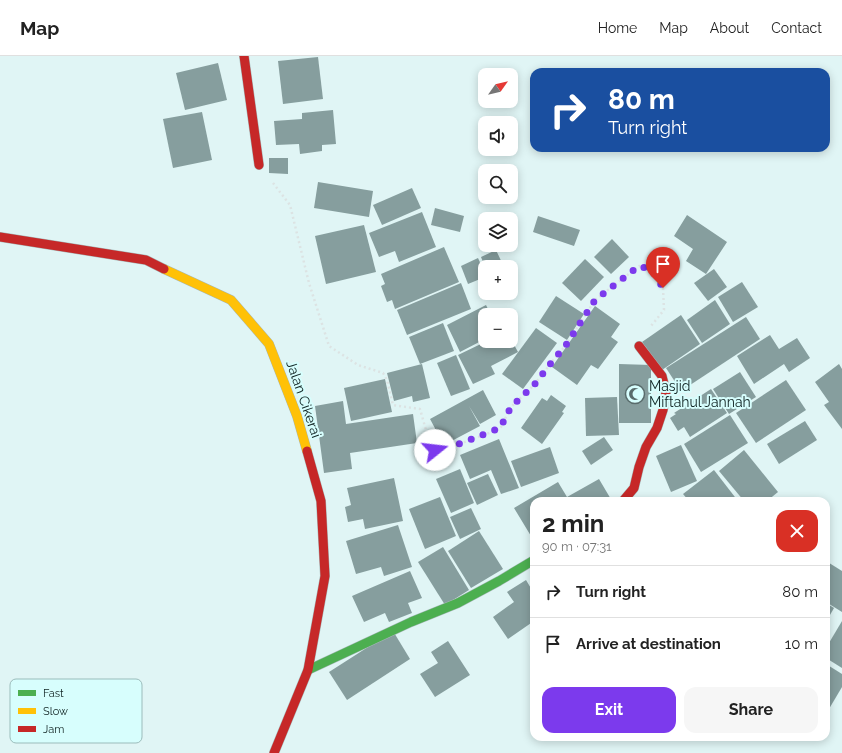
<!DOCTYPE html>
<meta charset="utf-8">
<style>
:root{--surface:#fff;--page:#f6f6f6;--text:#222;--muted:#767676;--line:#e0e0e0;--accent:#7c3aed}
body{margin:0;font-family:Raleway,sans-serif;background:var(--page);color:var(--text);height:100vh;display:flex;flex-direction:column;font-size:15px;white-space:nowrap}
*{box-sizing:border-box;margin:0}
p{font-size:13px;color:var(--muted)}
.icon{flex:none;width:22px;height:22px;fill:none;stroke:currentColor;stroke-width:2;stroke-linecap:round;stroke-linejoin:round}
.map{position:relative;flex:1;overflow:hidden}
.drawer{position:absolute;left:530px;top:441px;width:300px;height:244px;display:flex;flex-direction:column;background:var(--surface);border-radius:12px;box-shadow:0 2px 10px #0003}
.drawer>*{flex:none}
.hud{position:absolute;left:530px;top:12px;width:300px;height:84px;border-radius:12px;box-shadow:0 2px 10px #0003;background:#1a4fa0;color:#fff;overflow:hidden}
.needle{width:26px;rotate:56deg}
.controls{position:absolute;left:478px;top:12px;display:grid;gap:8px}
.controls a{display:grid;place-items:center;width:40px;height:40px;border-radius:8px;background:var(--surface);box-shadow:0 2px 10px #0003;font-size:20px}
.pin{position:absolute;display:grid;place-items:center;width:34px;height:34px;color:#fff;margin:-41px -17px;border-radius:50% 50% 50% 0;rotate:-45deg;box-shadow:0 0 4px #0007}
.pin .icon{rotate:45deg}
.me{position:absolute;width:44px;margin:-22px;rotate:74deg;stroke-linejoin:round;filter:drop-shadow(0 0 3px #0008)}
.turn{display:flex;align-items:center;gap:14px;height:84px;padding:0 12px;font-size:18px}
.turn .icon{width:52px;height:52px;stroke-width:2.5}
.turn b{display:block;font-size:28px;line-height:34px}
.round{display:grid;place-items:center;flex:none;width:42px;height:42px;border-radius:12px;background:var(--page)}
.overview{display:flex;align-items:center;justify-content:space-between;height:68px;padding:0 12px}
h1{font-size:24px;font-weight:700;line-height:30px}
.primary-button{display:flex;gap:8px;margin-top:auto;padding:8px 12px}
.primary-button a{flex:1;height:46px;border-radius:12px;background:var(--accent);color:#fff;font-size:16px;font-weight:700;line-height:46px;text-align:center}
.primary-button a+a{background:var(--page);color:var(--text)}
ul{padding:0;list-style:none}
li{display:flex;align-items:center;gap:12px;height:52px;padding:0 12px;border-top:1px solid var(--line)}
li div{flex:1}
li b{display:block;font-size:15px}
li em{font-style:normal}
header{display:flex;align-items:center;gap:24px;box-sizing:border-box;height:56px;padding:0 20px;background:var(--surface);border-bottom:1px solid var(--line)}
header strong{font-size:19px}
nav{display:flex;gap:22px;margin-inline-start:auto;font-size:14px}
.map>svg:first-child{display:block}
.building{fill:#869e9e}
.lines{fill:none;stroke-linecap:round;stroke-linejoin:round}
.fast-casing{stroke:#a6b8b8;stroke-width:10}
.slow-casing{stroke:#a6b8b8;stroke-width:10}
.jam-casing{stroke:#a6b8b8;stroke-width:10}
.path{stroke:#dce3e3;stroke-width:2.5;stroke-dasharray:2 3;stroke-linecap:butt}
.fast{stroke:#4caf50;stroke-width:9}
.slow{stroke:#ffc107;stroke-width:9}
.jam{stroke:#c62828;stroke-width:9}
.route{stroke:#7c3aed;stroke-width:7;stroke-dasharray:0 12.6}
.labels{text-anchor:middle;stroke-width:4;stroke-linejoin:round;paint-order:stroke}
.poi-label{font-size:14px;fill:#102322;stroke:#d7fefd;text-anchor:start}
.street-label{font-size:14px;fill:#102322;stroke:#d7fefd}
.key{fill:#d7fefd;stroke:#9bbcbb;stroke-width:1}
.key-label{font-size:11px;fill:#102322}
</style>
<header>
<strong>Map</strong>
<nav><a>Home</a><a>Map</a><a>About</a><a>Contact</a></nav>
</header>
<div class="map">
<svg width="842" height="697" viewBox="0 0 842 697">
<rect width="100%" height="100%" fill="#e0f5f5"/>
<g class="building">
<polygon points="318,1 323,43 283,48 278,5"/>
<polygon points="218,7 227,44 185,54 176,17"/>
<polygon points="333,54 336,88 322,89 322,95 300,98 299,88 276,89 274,65 302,63 302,57"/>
<polygon points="202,56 212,104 173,112 163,63"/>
<polygon points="269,102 288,102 288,118 269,117"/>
<polygon points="318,126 373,135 369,161 314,152"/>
<polygon points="412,132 421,152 382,169 373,149"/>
<polygon points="435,152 464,160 460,176 431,169"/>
<polygon points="422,156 436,191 399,206 395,195 379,201 369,177"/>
<polygon points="687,159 727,186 706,218 686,205 693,193 674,180"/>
<polygon points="538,160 580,174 574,190 533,176"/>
<polygon points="364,169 376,216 326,228 315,180"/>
<polygon points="612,183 629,201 611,218 594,201"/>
<polygon points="444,191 459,226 395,253 392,244 387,246 381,230 385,228 381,218"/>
<polygon points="496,194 504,211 485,211 481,201"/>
<polygon points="478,202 485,217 485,221 468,228 461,210"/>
<polygon points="585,203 604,221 581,245 562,227"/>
<polygon points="714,213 727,231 708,245 694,227"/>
<polygon points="742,226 758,251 733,266 718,241"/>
<polygon points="461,227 471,253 407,279 397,254"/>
<polygon points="556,240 584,258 567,284 539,266"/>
<polygon points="715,244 730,268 702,287 687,264"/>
<polygon points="486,249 491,259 485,259 485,283 460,296 447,269"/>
<polygon points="595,250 620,268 611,281 618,286 598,313 591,309 577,329 552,311"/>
<polygon points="681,259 700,288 662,314 642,286"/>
<polygon points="746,261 760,283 681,335 666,312"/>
<polygon points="443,267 454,295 420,308 409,281"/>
<polygon points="536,272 557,287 523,333 502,318"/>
<polygon points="770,279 779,293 797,282 810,302 789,316 784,308 754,328 737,300"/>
<polygon points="487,285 512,285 518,296 491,310 495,318 473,328 458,299"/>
<polygon points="456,299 470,333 451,340 437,307"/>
<polygon points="422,308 430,342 413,346 412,340 394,345 387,317"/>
<polygon points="619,308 651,309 651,367 619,367"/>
<polygon points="839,308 842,313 842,373 824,349 829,346 815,326"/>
<polygon points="740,316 756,341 729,358 713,333"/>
<polygon points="385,323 392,356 351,365 344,332"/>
<polygon points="786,324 806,354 756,387 736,357"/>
<polygon points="711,333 727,357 690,381 684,371 678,375 670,362 676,358 674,357"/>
<polygon points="483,334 496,359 480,368 469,350 480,370 444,389 430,363"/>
<polygon points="551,339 566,350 562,356 564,357 542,388 521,372 542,342 547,345"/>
<polygon points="617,341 619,379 586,380 585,342"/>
<polygon points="343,345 346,368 413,358 417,387 350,397 352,413 324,417 315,350"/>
<polygon points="730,359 748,387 701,416 684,388"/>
<polygon points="805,365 817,384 779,408 767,388"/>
<polygon points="604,381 613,394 591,409 582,395"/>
<polygon points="499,383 519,432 501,438 491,414 470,423 460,399"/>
<polygon points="681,389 697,425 671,436 656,400"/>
<polygon points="550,391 559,417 521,431 511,405"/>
<polygon points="744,394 778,436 767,445 744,445 719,415"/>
<polygon points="460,413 474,447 451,457 436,423"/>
<polygon points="714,414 738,445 689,445 683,438"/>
<polygon points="488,418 498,439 477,449 467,427"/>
<polygon points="394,422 403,465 365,473 363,463 348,466 345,451 351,449 347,432"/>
<polygon points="599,423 612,445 534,445 534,485 514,452 558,426 567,441"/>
<polygon points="440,441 456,480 425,493 409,453"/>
<polygon points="471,452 481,473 460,483 450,461"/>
<polygon points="398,469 412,511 384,520 381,511 356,518 346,485"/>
<polygon points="479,475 503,513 471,532 448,495"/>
<polygon points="443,491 469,534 445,549 418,506"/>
<polygon points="826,505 842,515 842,556 826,546"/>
<polygon points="410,515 422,542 408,547 412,557 389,566 385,557 364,566 352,540"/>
<polygon points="526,524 532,534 534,533 534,565 508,583 493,561 514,546 507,536"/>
<polygon points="826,547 834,552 826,566"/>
<polygon points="842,565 842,612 826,602 826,592"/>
<polygon points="393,575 410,603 347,644 329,616"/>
<polygon points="448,585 470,619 435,641 420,618 438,607 431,596"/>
<polygon points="826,608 842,618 842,631 826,658"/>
</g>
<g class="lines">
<g class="fast-casing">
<polyline id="fast" points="308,614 411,566 458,547 499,525 534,504"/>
</g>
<g class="slow-casing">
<polyline id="slow" points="164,213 231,244 269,288 297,360 307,395"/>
</g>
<g class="jam-casing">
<g id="jam">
<polyline points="244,0 259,109"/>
<polyline points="0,181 146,204 164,213"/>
<polyline points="623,445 634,432 639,411 646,391 657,372 663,354 666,336 662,320 639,290"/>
<polyline points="274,697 308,614 325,520 321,445 307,395"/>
</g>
</g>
<polyline class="path" points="273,127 290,149 309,227 329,290 358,309 383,317 387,324 393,349 420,353 428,381 435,394 462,387 500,373 511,351 534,329 551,307 566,289 595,244 639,210 652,214 663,232 664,254 651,270"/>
<use href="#fast" class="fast"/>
<use href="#slow" class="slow"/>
<use href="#jam" class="jam"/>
</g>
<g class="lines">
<polyline class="route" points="435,394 462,387 500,372 511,351 534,329 551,307 566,289 595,244 639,210 652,214 663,232"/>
</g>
<defs>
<g id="mosque-ring" transform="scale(1)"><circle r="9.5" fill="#d7fefd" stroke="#596c6c" stroke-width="1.5"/><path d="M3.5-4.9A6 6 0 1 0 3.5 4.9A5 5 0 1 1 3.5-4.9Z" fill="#596c6c"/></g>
</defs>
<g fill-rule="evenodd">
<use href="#mosque-ring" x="635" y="338"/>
</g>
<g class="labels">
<g class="poi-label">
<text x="649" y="335">Masjid<tspan x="649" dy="16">Miftahul Jannah</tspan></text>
</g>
<g class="street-label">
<text transform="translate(304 343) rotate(71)" y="5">Jalan Cikerai</text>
</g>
</g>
<rect x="10" y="623" width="132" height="64" rx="6" class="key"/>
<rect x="18" y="634" width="18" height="6" fill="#4caf50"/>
<rect x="18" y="652" width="18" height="6" fill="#ffc107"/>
<rect x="18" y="670" width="18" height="6" fill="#c62828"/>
<g class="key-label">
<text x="43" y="641">Fast</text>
<text x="43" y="659">Slow</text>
<text x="43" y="677">Jam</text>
</g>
</svg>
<div class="controls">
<a><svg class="needle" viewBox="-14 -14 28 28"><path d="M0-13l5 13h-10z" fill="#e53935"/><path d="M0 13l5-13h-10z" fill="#767676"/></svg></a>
<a><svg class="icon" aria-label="sound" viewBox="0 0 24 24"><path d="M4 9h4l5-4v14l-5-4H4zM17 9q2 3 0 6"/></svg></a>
<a><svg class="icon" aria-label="search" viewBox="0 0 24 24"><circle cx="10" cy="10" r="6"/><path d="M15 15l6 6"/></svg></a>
<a><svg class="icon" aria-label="layers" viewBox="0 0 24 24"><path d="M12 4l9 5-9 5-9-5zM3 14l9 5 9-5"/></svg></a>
<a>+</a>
<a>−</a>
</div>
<div class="pin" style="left:663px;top:232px;background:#d93025"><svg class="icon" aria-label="arrive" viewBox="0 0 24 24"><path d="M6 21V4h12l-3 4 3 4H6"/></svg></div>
<svg class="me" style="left:435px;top:394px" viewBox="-20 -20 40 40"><circle r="19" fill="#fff"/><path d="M0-13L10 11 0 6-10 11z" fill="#7c3aed"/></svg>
<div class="hud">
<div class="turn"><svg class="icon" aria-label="right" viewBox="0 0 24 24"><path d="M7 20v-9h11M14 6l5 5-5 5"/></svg><div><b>80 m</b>Turn right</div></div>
</div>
<section class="drawer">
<div class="overview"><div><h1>2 min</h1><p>90 m · 07:31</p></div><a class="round" style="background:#d93025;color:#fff"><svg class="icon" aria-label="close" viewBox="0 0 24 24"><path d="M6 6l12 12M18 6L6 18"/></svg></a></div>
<ul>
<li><svg class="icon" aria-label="right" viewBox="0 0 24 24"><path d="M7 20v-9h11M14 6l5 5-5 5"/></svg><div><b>Turn right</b></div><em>80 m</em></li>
<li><svg class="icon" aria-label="arrive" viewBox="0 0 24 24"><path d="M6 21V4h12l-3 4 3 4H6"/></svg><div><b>Arrive at destination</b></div><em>10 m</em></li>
</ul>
<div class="primary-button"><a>Exit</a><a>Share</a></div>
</section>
</div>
